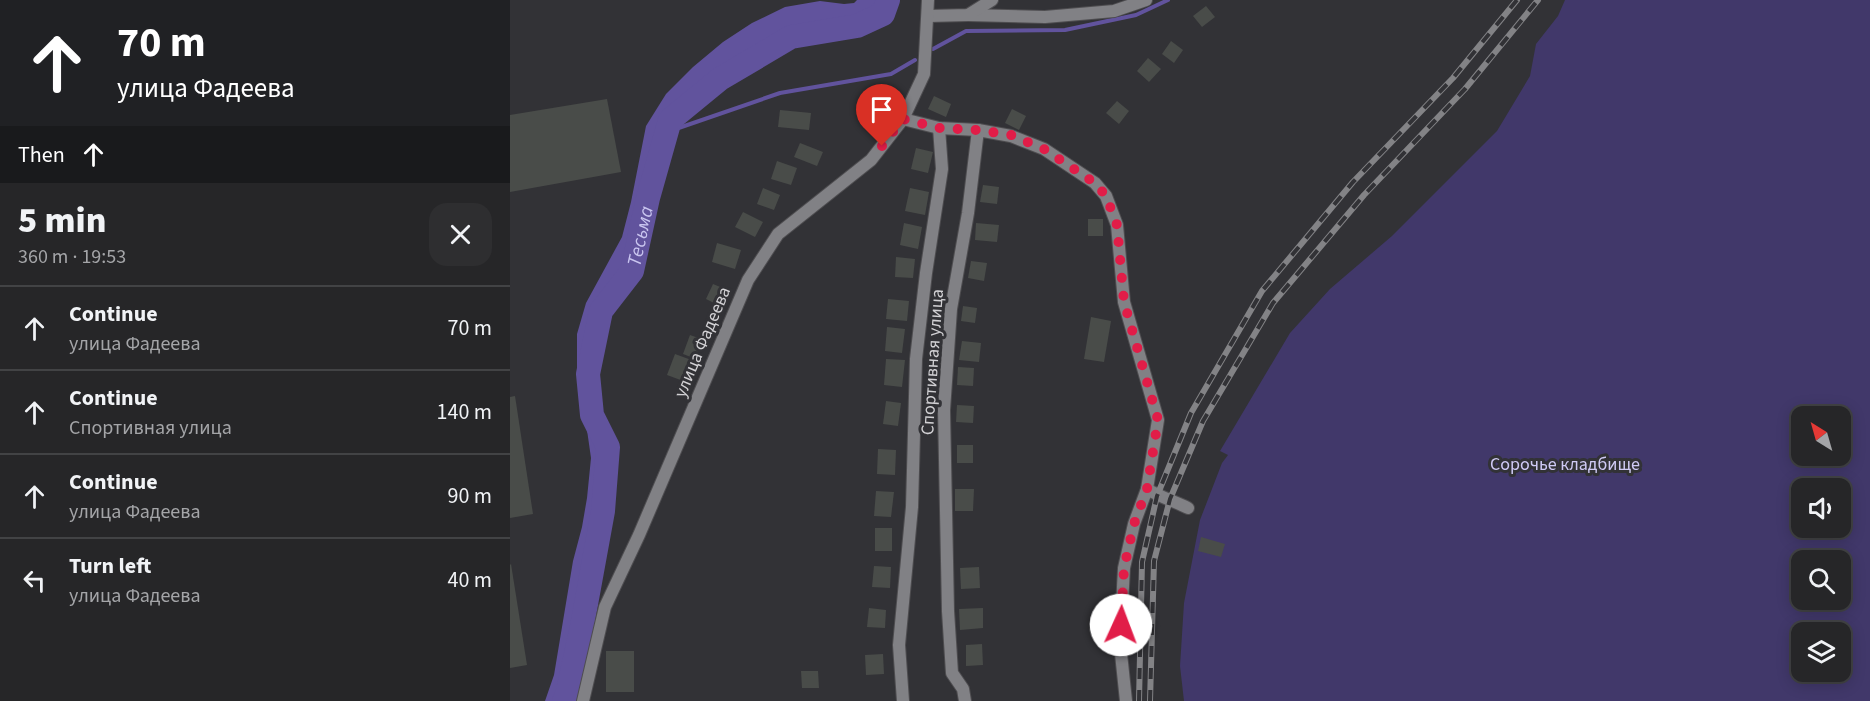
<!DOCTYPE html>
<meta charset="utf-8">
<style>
:root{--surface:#262628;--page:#2e2e30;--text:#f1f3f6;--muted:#a4a5a8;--line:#424345}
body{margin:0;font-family:"Source Sans 3",sans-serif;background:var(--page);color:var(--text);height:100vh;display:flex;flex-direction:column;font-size:22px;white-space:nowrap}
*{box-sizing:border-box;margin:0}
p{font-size:20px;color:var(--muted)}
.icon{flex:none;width:33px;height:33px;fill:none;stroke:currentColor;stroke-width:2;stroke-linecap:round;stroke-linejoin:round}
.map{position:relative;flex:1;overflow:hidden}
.side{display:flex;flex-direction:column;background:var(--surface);width:510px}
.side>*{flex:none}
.top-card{background:#202124;color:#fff;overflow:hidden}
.needle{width:39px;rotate:323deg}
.buttons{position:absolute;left:1281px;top:406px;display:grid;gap:12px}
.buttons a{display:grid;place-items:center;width:60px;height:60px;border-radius:12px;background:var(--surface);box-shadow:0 3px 15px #0003,0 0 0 2px var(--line);font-size:30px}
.pin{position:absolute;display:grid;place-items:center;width:51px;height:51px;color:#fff;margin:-62px -26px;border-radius:50% 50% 50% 0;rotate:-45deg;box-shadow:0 0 6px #0007}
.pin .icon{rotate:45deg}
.me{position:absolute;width:66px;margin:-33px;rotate:2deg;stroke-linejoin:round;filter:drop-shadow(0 0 4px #0008)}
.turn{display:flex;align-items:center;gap:21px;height:126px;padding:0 18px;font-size:27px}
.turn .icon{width:78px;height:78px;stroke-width:2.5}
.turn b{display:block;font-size:42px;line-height:51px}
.then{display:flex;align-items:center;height:57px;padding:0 18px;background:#0003;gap:12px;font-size:22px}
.round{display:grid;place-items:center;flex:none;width:63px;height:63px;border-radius:18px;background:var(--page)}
.overview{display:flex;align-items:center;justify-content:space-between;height:102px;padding:0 18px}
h1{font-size:36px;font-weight:800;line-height:45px}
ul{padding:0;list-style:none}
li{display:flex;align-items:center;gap:18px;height:84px;padding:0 18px;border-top:2px solid var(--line)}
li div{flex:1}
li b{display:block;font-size:22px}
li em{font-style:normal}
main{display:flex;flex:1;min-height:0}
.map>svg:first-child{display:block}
.green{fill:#41386a;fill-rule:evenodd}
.water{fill:#61539d}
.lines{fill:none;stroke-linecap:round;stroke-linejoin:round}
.stream{stroke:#61539d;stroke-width:4}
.river{stroke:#61539d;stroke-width:24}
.building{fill:#494c49}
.minor-casing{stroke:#4e4d50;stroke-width:14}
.minor{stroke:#818185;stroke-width:12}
.rail-casing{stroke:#838386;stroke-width:6}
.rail{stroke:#323236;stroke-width:4;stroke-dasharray:11;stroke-linecap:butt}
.route{stroke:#e11d48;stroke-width:10;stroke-dasharray:0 18}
.labels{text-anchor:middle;stroke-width:6;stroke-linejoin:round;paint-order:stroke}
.street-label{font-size:18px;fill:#d2d1d4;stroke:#323236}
.park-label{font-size:18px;fill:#cfcaf4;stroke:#323236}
.water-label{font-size:20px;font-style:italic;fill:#c9c5ef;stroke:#323236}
</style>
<main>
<section class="side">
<div class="top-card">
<div class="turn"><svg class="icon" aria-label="ahead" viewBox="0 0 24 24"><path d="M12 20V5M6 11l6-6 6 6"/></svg><div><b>70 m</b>улица Фадеева</div></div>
<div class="then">Then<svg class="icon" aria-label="ahead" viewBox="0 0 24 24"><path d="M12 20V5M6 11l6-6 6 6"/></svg></div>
</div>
<div class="overview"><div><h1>5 min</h1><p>360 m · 19:53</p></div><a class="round"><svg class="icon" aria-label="close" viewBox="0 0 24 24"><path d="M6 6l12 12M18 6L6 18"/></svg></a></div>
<ul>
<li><svg class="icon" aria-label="ahead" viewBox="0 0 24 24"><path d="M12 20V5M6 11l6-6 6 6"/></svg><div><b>Continue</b><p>улица Фадеева</p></div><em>70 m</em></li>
<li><svg class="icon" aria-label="ahead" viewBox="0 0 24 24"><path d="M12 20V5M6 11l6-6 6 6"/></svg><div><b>Continue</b><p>Спортивная улица</p></div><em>140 m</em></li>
<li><svg class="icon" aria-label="ahead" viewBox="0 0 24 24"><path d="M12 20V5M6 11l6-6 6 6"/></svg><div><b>Continue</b><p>улица Фадеева</p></div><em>90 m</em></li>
<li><svg class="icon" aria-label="left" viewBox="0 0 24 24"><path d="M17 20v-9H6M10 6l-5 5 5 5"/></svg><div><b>Turn left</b><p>улица Фадеева</p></div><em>40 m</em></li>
</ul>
</section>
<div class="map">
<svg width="1360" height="701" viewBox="0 0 1360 701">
<rect width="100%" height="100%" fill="#323236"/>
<path class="green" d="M1055 0H1360V701H674L670 666 674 603 690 520 712 463 718 455 710 451 780 333 820 289 882 236 987 131 1020 76 1026 44 1048 16ZM1292 417H1330V456H1292ZM1292 489H1330V528H1292ZM1292 561H1330V600H1292ZM1292 633H1330V672H1292Z"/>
<polygon class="water" points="347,0 384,0 378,8 353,21 313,21 278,30 205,74 178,103 148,146 141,177 139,208 130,236 118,261 99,291 82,332 76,370 80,401 93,438 94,478 91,515 84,533 72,577 68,617 55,680 49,701 35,701 44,675 63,561 72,527 77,498 81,458 76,423 70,404 67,377 67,334 76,303 112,237 121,202 136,126 156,94 183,67 213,42 242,23 275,7 310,1 334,4 344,3"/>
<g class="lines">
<g class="stream">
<polyline points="423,49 456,31 555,30 626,15 658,0"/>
<polyline points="157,132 270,93 381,74 405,60"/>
</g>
<path class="river" id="s1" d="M54 701 57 695 72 626 93 511 98 447 82 415 78 374 91 311 122 271 138 198 160 120 210 79 281 37 347 26 373 14 378 0"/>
</g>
<g class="building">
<polygon points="696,6 705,17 692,27 683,16"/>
<polygon points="661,41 673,50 664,63 652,54"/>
<polygon points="638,58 651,69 639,82 627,71"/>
<polygon points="424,96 441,104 436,117 418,109"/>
<polygon points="97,99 111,172 0,192 0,115"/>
<polygon points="607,101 619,111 609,124 596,113"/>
<polygon points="502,109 516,116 509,130 495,123"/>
<polygon points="270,110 301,113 299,130 268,127"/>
<polygon points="290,143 313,152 307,166 284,157"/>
<polygon points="406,148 423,152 418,173 401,169"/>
<polygon points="267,161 287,168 281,185 261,179"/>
<polygon points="473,185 489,187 487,204 470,202"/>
<polygon points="253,188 270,195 264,210 247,204"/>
<polygon points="400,188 419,192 415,215 395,211"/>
<polygon points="233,212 253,222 245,237 225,227"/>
<rect x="578" y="219" width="15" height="17"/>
<polygon points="394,223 412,227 408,249 390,245"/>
<polygon points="466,223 489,225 487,242 465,240"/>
<polygon points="207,243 231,250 225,269 202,262"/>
<polygon points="386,257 405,259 403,278 385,277"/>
<polygon points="461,261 477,263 474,281 458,278"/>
<polygon points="203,284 215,289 208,305 196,299"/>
<polygon points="378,299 399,301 397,321 376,319"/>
<polygon points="453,306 467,308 465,323 451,321"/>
<polygon points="581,317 601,321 594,362 574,359"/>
<polygon points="377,327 395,329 392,353 375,351"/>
<polygon points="180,335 194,340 186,359 173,354"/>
<polygon points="452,341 471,343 469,362 449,360"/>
<polygon points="165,354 184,361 176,382 157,375"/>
<polygon points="376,359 395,360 392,387 374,385"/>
<polygon points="448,367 464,368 463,386 447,385"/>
<polygon points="5,396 23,514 0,518 0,397"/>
<polygon points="376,401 391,403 388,426 373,424"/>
<polygon points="447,405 464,406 463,423 446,422"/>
<rect x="447" y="445" width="16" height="18"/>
<polygon points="368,449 386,450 385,475 367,474"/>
<polygon points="445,489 464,489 463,511 445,511"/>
<polygon points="366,491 384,492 381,517 364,516"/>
<rect x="365" y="528" width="17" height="23"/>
<polygon points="691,537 715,544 711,557 688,551"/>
<polygon points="1,564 17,665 0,668 0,565"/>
<polygon points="364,566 381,567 380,588 362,587"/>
<polygon points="469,567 470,588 451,589 450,568"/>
<polygon points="359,608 376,610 375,628 357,627"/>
<polygon points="473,608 473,628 450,630 449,609"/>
<polygon points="472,644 473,665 456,666 456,645"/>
<rect x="96" y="651" width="28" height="41"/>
<polygon points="373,654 374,674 356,675 355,655"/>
<polygon points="291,671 308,671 309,688 292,688"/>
</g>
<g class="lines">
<g class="minor-casing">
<g id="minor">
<polyline points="458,15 535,17 604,11 636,0"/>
<polyline points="418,16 458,15 482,0"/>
<polyline points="393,119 429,128 468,130"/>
<polyline points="73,701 95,607 129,535 238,280 268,234 361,160 393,119 414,74 418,0"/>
<polyline points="393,701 389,645 402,507 406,359 416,273 432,169 429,128"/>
<path d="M455 701 453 689 442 673 438 611 434 410 441 309 458 213 468 130 501 136 534 149 585 183 596 196 607 225 614 302 648 420 637 489C650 497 664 501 678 508"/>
<polyline points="616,701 610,644 614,568 624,524 637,489"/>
</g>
</g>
<use href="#minor" class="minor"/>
<g class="rail-casing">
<g id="rail">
<polyline points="629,701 632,562 647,496 681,413 752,291 843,182 943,78 1007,0"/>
<polyline points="640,701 644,561 660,499 693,421 763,303 854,195 955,89 1028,0"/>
</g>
</g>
<use href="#rail" class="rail"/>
</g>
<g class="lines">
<polyline class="route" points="372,146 393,119 429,128 468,130 501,135 534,149 585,183 596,196 607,225 614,302 648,420 637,489 624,524 614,568 611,625"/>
</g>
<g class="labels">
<g class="street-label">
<text transform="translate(192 342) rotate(-67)" y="6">улица Фадеева</text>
<text transform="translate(422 362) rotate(-86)" y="6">Спортивная улица</text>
</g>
<g class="park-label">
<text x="1055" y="470">Сорочье кладбище</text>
</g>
<g class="water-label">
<text dy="7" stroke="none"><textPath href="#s1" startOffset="486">Тесьма</textPath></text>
</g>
</g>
</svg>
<div class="buttons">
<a><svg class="needle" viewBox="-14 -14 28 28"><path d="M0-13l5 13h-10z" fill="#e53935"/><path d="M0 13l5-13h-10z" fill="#a4a5a8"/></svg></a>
<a><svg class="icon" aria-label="sound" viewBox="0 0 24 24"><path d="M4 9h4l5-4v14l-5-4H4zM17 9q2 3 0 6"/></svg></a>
<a><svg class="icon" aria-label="search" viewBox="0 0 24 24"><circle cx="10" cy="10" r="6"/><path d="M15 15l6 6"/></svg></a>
<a><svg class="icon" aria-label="layers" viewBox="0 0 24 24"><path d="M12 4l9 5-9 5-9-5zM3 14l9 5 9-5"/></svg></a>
</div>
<div class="pin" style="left:372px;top:146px;background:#d93025"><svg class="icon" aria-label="arrive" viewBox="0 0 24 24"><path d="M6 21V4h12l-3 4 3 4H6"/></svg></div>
<svg class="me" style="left:611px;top:625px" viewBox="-20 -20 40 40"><circle r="19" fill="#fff"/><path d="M0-13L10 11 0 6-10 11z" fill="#e11d48"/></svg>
</div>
</main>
